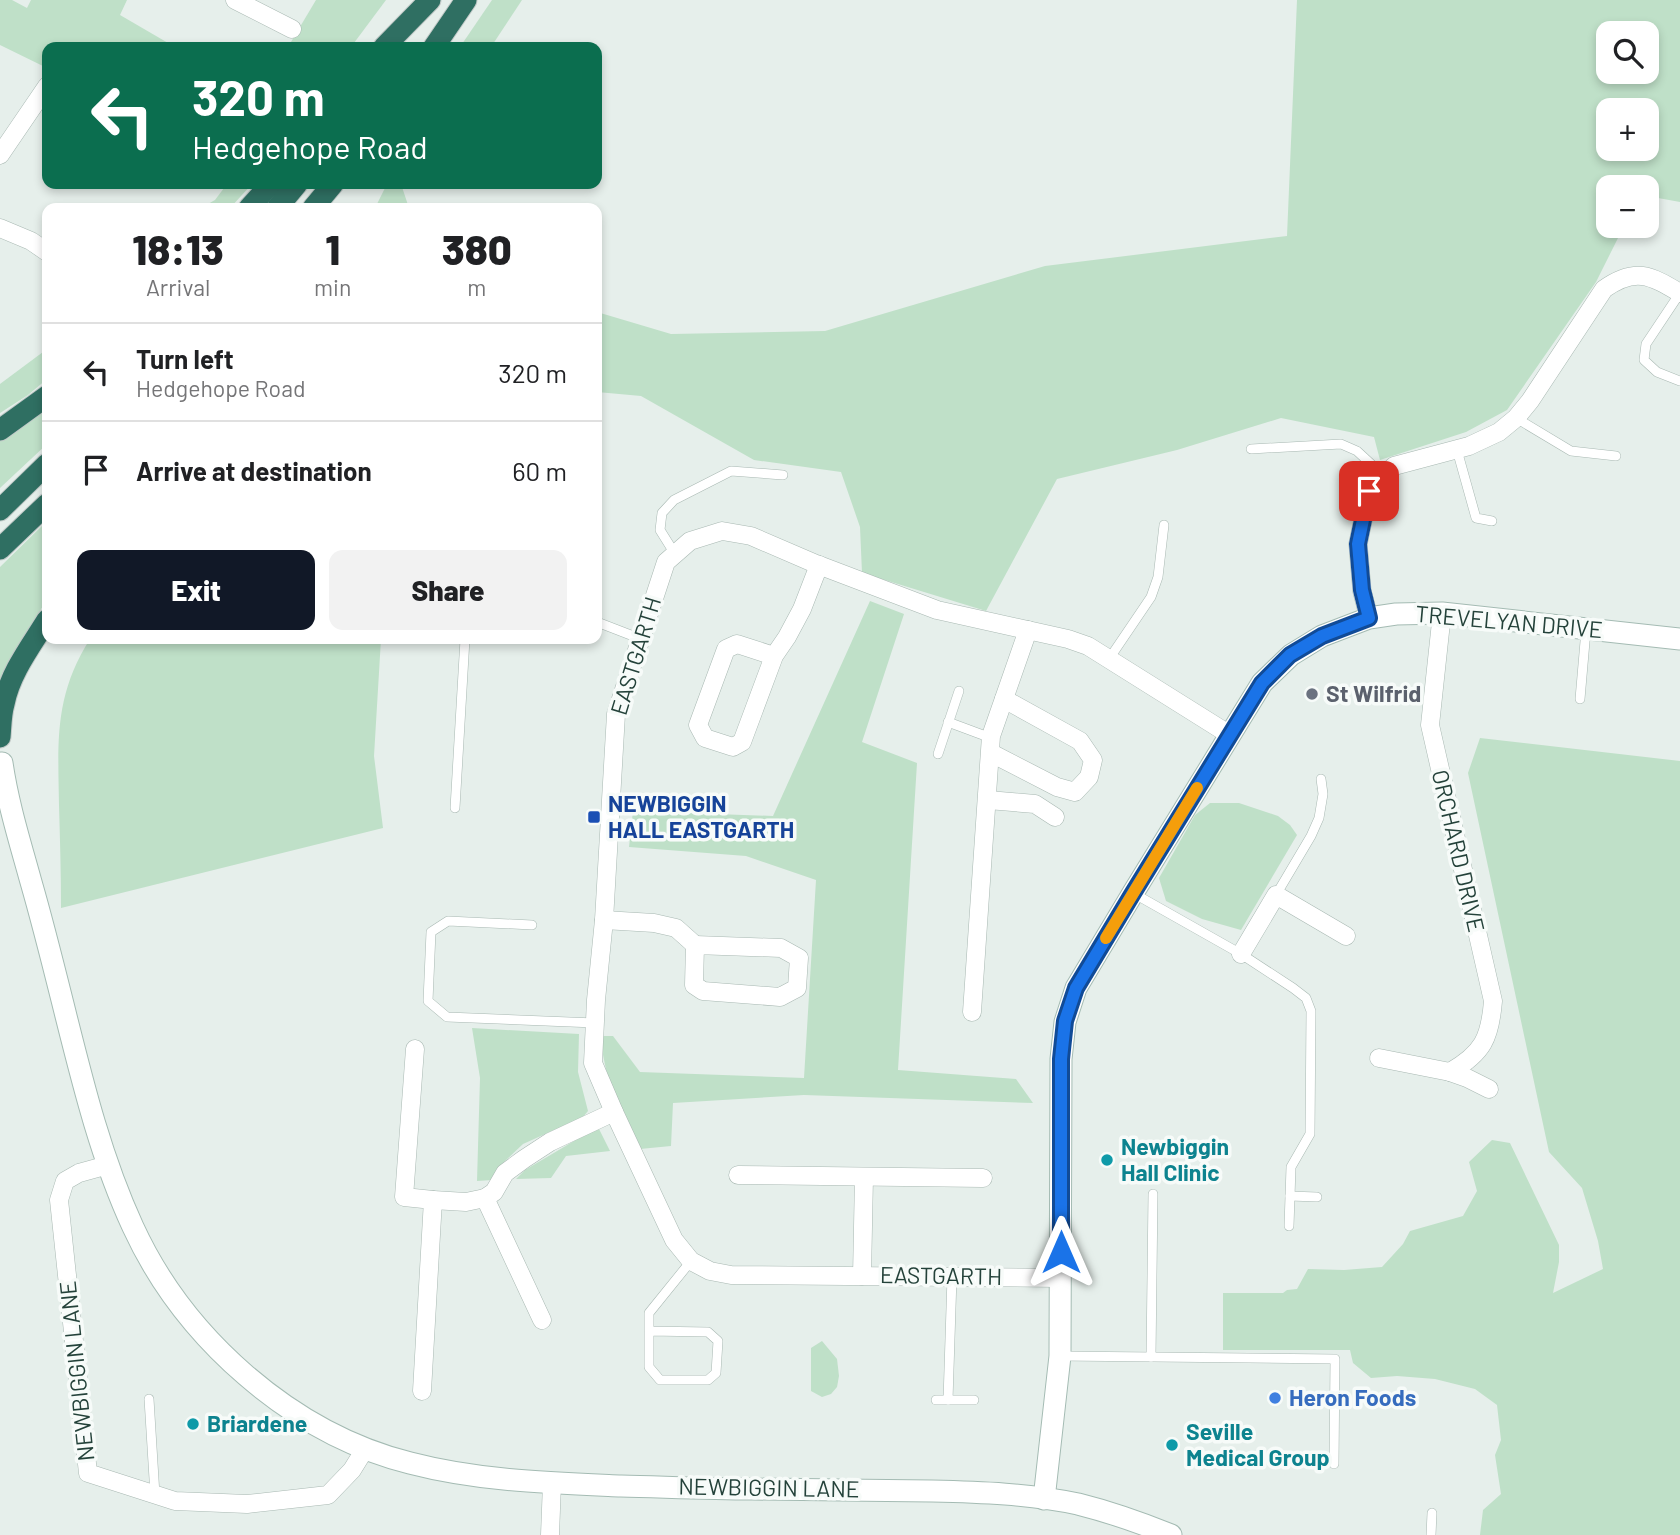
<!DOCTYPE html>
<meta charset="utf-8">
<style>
:root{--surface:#fff;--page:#f2f2f2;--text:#202124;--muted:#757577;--line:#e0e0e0;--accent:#111827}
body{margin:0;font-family:Barlow,sans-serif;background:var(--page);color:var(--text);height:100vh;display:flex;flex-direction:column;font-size:26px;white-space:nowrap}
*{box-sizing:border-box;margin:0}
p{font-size:23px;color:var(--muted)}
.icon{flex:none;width:38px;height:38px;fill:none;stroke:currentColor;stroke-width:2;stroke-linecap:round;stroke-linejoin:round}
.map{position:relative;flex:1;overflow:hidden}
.details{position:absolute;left:42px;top:203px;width:560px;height:441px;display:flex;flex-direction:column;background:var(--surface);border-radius:14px;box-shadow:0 4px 10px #0003}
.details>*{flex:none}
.hud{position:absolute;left:42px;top:42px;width:560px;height:147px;border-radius:14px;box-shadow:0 4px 10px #0003;background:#0b6e4f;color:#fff;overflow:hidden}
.fabs{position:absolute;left:1596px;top:21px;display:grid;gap:14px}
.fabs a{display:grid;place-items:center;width:63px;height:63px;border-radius:14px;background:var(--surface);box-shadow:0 4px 10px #0003;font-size:35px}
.pin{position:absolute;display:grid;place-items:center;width:60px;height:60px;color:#fff;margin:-30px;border-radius:14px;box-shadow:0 4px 10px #0006}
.me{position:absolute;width:77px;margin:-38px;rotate:0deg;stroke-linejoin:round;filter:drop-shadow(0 0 5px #0008)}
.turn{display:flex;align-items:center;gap:24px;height:147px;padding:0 35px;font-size:32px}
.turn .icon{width:91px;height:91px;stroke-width:2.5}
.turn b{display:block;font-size:49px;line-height:60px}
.eta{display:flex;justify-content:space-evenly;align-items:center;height:119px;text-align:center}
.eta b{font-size:42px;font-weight:800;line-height:49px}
.primary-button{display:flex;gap:14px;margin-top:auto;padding:14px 35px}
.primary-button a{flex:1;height:80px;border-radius:14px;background:var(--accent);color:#fff;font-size:28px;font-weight:800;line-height:80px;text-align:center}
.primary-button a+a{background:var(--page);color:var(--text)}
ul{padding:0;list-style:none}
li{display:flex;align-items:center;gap:21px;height:98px;padding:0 35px;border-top:2px solid var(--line)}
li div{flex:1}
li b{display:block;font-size:26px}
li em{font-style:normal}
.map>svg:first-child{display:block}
.green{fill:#bfe0c8;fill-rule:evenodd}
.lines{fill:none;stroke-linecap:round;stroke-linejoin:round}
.lane-casing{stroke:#a8b8b2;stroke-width:10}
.street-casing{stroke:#a8b8b2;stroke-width:19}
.secondary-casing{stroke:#a4bbb3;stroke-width:23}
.highway-casing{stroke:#c2cac8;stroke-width:23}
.lane{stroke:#fff;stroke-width:9}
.street{stroke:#fff;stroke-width:18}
.secondary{stroke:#fff;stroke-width:21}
.highway{stroke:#2f6f62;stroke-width:21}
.route-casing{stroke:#114b97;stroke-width:18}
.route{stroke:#1a73e8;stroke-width:12}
.slow{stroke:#f59e0b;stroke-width:12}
.worship-dot{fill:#6b7280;stroke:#f7fbf9;stroke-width:2.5}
.transit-dot{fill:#1a4fb4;stroke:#f7fbf9;stroke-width:2.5}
.culture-dot{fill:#0f9aa8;stroke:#f7fbf9;stroke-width:2.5}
.shop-dot{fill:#3f7fe0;stroke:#f7fbf9;stroke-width:2.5}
.labels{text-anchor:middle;stroke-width:7;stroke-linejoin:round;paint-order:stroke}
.street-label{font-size:23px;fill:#24423a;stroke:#f7fbf9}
.worship-label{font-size:23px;font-weight:bold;fill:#5b616d;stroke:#f7fbf9;text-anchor:start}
.transit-label{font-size:23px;font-weight:bold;fill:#164399;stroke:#f7fbf9;text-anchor:start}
.culture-label{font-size:23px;font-weight:bold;fill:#0d838f;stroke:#f7fbf9;text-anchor:start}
.shop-label{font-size:23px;font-weight:bold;fill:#366cbe;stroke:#f7fbf9;text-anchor:start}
</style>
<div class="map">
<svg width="1680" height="1535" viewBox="0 0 1680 1535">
<rect width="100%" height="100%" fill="#e6efeb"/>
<g class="green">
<polygon points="0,0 12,0 27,8 31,0 127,0 120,15 175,47 47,47 47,68 0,45"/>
<polygon points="316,0 386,0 351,47 288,47"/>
<polygon points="492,0 522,0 491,47 460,47"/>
<path d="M1297 0H1680V202L1647 196V187H1608V226H1624L1596 282 1507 410 1466 432 1380 460 1374 437 1281 418 1177 450 1057 479 986 611 862 573 860 527 841 472 754 460 641 396 597 392V312L671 334 825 331 1045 266 1287 236ZM1608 33H1647V72H1608ZM1608 110H1647V149H1608Z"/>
<polygon points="227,184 252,184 230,208 201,208 215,200"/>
<polygon points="387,184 401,184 409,208 375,208"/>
<polygon points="47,349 47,379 28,395 0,413 0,384"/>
<polygon points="47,405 47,444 0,488 0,437"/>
<polygon points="47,521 47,599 16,652 0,684 0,567"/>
<polygon points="870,601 904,614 862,742 917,763 898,1070 1016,1079 1033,1103 804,1095 673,1103 671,1146 640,1149 609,1084 602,1050 602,1036 613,1036 640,1072 804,1078 816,880 746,856 629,847 633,811 773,816"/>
<path d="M90 639H381L374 756 383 828 61 908C61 874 60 840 59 805 58 741 54 696 90 639Z"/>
<polygon points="1480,738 1680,761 1680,1535 1480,1535 1483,1510 1501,1494 1495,1455 1501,1440 1497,1405 1475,1389 1435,1379 1397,1376 1371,1378 1353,1363 1350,1350 1223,1350 1223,1293 1283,1293 1287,1290 1297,1289 1308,1269 1344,1270 1382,1267 1403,1244 1410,1231 1463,1216 1477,1191 1469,1162 1492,1140 1510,1143 1559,1245 1559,1262 1553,1293 1603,1269 1598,1241 1582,1188 1549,1152 1468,773"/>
<polygon points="1210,803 1239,803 1278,816 1290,825 1297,835 1241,930 1202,919 1166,901 1159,878 1195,815"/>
<polygon points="472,1028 579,1034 578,1072 588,1111 583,1117 523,1144 503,1163 492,1180 477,1181 480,1078"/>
<polygon points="599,1129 610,1151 566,1156 551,1178 516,1179 525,1170 591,1131"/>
<polygon points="822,1341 837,1359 839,1376 837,1387 831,1394 822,1397 811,1391 811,1348"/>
</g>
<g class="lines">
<g class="lane-casing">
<g id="lane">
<polyline points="1680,293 1646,344 1644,360 1657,372 1680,381"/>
<polyline points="1516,418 1571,451 1616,456"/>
<polyline points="1251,449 1341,444 1357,451 1384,476"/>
<polyline points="1457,450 1476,518 1492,521"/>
<polyline points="675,554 660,530 662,513 674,500 731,471 783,475"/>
<polyline points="597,622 641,639"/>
<polyline points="1109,659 1151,597 1158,577 1164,525"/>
<polyline points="1580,699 1586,630"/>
<polyline points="948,722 991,738"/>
<polyline points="938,754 959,691"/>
<polyline points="455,808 465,639"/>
<polyline points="1133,893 1241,954 1293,988 1306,998 1311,1011 1310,1134 1291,1167 1289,1226"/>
<polyline points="1276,895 1311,836 1319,818 1323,794 1321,779"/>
<polyline points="532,925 448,921 431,932 428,1001 447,1017 595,1023"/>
<polyline points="1290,1196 1317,1197"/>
<polyline points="649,1331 708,1332 718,1341 716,1373 708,1380 660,1380 649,1367 649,1313 691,1261"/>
<polyline points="1060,1356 1335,1359 1334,1464"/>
<polyline points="1151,1357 1153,1194"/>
<polyline points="149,1399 155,1495"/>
<polyline points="936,1400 974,1400"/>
<polyline points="948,1400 952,1277"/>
<polyline points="1431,1535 1432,1513"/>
</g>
</g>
<g class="street-casing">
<g id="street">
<polyline points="235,0 292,29"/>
<polyline points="0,155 47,86"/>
<polyline points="0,228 31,241 47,252"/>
<path d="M1442 613 1430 725 1493 1001C1490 1038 1483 1053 1450 1072"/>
<path d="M1369 618 1362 591 1358 544 1369 491 1394 466 1469 446 1499 432 1516 418 1530 401 1604 289C1635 267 1650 275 1680 293"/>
<polyline points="774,656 742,742 733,747 705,738 698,725 726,649 737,644 774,656 787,637 802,609 819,565"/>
<polyline points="991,753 1057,787 1075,792 1089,777 1093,760 1080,741 1004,699"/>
<polyline points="988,800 1035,804 1055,817"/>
<polyline points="604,920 654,923 676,928 695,945"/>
<polygon points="695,945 781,948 799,958 797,988 780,997 703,991 694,985"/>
<polyline points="1241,954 1276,895 1346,936"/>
<polyline points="972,1012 991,736 1028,630"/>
<polyline points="415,1049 404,1197 433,1200 422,1391"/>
<polyline points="1379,1058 1450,1072 1467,1078 1489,1089"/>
<polyline points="108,1165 79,1173 65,1181 59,1200 88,1473 175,1501 247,1504 328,1495 352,1470 365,1449"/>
<polyline points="738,1175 983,1178"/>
<polyline points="485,1198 542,1320"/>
<polyline points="433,1200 466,1202 485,1198 494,1192 505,1173 524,1159 550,1142 614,1112"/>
<polyline points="862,1276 864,1177"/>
<polyline points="1061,1278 731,1275 710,1271 691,1261 674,1240 614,1112 593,1063 596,1000 604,920 616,714 666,562 690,541 722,531 751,536 816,564 937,610 1068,639 1088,646 1230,735"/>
<polyline points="550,1535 552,1483"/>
</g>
</g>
<g class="secondary-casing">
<g id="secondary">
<path d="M2 763C8 804 20 842 31 882 44 927 55 972 66 1016 84 1088 102 1160 133 1227 184 1338 291 1433 410 1463 479 1481 550 1483 621 1486 665 1487 708 1489 752 1489 812 1490 872 1490 932 1491 980 1492 1031 1494 1078 1504 1110 1512 1141 1523 1171 1535"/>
<polyline points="1044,1499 1060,1356 1061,1059 1065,1022 1076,988 1133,893 1262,683 1291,655 1322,636 1369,618 1396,614 1442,613 1680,639"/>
</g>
</g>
<g class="highway-casing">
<g id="highway">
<polyline points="384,47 430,0"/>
<polyline points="434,47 466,0"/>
<polyline points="249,208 271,184"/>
<polyline points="277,208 297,184"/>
<polyline points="313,208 333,184"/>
<polyline points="0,430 47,396"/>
<polyline points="0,510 47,464"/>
<polyline points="0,549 47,504"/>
<path d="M0 737C1 726 1 714 4 704 10 673 31 646 47 620"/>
</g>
</g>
<use href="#lane" class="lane"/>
<use href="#street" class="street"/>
<use href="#secondary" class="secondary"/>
<use href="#highway" class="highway"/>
</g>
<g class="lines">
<g class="route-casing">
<polyline id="route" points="1061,1252 1061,1059 1065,1021 1076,988 1133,893 1262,683 1290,655 1322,636 1369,618 1362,590 1358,544 1369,491"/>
</g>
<use href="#route" class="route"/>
<polyline class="slow" points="1106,938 1197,788"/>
</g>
<circle class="worship-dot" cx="1312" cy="694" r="7"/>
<rect class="transit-dot" x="587" y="810" width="14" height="14" rx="3.5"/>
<g class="culture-dot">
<circle cx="1107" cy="1160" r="7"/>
<circle cx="193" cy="1424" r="7"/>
<circle cx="1172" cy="1445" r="7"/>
</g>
<circle class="shop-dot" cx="1275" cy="1398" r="7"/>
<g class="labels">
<g class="street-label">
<text transform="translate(1509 622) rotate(5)" y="8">TREVELYAN DRIVE</text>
<text transform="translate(636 656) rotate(-73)" y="8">EASTGARTH</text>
<text transform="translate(1458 851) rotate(77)" y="8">ORCHARD DRIVE</text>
<text transform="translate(941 1276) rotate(1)" y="8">EASTGARTH</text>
<text transform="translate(77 1371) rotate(-96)" y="8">NEWBIGGIN LANE</text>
<text transform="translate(769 1488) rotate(1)" y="8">NEWBIGGIN LANE</text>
</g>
<g class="worship-label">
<text x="1326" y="702">St Wilfrid</text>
</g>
<g class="transit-label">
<text x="608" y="812">NEWBIGGIN<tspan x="608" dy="26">HALL EASTGARTH</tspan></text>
</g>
<g class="culture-label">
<text x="1121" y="1155">Newbiggin<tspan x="1121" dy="26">Hall Clinic</tspan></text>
<text x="207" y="1432">Briardene</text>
<text x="1186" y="1440">Seville<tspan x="1186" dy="26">Medical Group</tspan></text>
</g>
<g class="shop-label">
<text x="1289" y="1406">Heron Foods</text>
</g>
</g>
</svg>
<div class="fabs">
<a><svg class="icon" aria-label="search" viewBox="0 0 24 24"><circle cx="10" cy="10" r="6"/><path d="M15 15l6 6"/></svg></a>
<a>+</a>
<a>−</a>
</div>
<div class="pin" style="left:1369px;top:491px;background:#d93025"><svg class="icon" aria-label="arrive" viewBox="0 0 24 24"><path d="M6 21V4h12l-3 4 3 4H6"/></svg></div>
<svg class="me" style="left:1061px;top:1252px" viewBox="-20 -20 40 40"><path d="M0-17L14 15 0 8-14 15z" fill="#1a73e8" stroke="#fff" stroke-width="4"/></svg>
<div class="hud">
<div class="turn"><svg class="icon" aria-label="left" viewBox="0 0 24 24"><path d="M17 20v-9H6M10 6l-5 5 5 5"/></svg><div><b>320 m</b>Hedgehope Road</div></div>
</div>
<section class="details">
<div class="eta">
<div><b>18:13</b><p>Arrival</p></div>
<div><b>1</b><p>min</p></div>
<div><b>380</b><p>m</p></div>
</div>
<ul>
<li><svg class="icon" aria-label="left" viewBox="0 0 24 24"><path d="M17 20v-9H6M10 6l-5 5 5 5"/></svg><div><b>Turn left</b><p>Hedgehope Road</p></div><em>320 m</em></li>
<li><svg class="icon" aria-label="arrive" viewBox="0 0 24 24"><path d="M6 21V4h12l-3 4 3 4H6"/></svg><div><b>Arrive at destination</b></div><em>60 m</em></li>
</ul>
<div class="primary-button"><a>Exit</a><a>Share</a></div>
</section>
</div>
